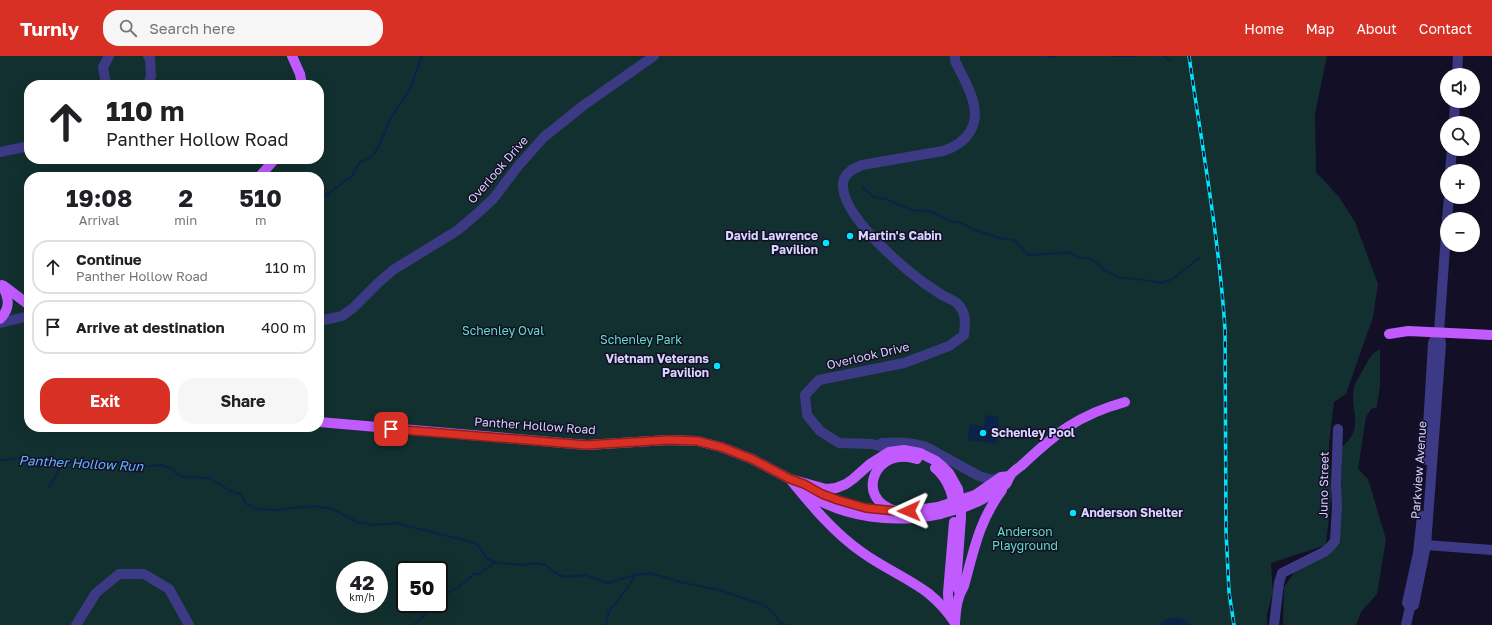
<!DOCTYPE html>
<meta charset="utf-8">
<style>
:root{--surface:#fff;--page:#f6f6f6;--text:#202124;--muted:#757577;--line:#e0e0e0;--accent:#d93025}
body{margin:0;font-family:"Golos Text",sans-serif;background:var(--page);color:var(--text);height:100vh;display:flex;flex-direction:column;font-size:15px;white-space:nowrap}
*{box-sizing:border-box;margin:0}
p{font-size:13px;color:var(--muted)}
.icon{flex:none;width:22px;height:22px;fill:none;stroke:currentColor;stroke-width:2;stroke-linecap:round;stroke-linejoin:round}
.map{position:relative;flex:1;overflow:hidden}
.sheet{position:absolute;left:24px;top:116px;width:300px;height:260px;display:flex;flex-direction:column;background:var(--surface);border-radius:16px;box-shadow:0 4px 16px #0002}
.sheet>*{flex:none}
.hud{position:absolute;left:24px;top:24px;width:300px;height:84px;border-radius:16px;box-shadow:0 4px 16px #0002;background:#fff;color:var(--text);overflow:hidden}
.fabs{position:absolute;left:1440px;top:12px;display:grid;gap:8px}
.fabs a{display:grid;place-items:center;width:40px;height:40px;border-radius:50%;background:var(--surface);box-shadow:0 4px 16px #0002;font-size:20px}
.speed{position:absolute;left:336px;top:505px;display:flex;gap:8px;font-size:20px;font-weight:700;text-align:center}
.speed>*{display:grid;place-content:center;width:52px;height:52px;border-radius:50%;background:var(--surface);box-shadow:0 4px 16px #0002;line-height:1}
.speed small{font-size:10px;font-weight:400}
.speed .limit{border:2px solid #111;border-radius:6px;background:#fff;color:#111}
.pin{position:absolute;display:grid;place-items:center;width:34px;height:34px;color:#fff;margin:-17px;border-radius:8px;box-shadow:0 2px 6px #0006}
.me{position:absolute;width:44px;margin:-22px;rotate:269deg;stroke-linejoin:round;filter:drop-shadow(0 0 3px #0008)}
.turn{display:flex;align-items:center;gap:14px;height:84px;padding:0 16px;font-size:18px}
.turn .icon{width:52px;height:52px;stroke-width:2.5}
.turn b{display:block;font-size:28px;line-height:34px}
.eta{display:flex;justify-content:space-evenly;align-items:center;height:68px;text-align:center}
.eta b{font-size:24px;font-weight:700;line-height:28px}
.cta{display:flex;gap:8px;margin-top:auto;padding:8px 16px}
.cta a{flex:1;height:46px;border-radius:16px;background:var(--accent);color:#fff;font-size:16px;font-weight:700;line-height:46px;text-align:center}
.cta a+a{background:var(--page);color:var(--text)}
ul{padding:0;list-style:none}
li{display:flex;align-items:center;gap:12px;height:54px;margin:0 8px 6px;padding:0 8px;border:2px solid var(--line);border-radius:16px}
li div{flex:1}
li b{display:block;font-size:15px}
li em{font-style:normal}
header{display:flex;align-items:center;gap:24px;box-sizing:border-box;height:56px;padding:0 20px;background:var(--accent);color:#fff}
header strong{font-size:19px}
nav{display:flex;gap:22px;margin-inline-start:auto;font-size:14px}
.search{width:280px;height:36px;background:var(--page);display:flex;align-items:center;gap:10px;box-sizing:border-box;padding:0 14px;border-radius:16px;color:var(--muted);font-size:15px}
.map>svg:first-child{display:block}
.green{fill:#12302f;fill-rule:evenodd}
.water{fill:#0c2248}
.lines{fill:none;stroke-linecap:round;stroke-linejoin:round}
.stream{stroke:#0c2248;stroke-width:2}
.minor{stroke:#3d3a85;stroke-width:10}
.major{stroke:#c25bff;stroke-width:10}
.rail-casing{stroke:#00e5ff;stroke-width:3.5}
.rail{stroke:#130f26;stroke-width:2;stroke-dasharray:6;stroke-linecap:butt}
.major-bridge{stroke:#c25bff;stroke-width:10}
.route-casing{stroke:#8d1f18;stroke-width:10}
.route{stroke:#d93025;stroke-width:7}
.poi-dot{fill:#00e5ff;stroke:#130f26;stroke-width:1.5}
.labels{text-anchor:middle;stroke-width:3;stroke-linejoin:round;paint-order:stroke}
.street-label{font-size:12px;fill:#d9d4ff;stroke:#130f26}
.poi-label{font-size:12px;font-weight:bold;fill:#d9d4ff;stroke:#130f26;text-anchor:start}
.park-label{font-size:12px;fill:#5fe0c0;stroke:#130f26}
.water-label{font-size:13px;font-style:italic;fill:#62b6ff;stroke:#130f26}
</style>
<header>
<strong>Turnly</strong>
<div class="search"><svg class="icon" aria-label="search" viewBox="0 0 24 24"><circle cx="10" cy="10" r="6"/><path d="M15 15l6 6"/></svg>Search here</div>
<nav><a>Home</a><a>Map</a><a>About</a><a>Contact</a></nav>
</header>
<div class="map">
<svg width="1492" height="569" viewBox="0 0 1492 569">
<rect width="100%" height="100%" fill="#130f26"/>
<g class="green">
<path d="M0 0H1327L1315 58 1316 116 1339 141 1355 166 1378 228 1373 261 1346 338 1334 346 1329 388 1331 440 1326 489 1271 507 1273 537 1267 558V569H0ZM29 29H319V103H29ZM29 121H319V371H29ZM345 514H379V548H345ZM405 514H439V548H405Z"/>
<path d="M1380 293V329L1377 351 1371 353 1366 361 1358 413 1368 423 1386 483 1377 538 1361 556 1356 569H1283L1284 531 1296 514 1340 486 1342 391C1366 370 1349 356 1354 331 1356 325 1361 318 1364 312 1369 303 1371 298 1380 293Z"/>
</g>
<g class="water">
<polygon points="985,359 999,361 996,388 968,384 970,368 984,371"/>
<polygon points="1174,561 1185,564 1190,569 1159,569 1163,565"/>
</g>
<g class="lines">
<g class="stream">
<polyline points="1049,0 1050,1 1057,0"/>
<polyline points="1111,0 1137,0"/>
<polyline points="1163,0 1172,5"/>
<polyline points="863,131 873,141 886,143 912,154 932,156 950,165 959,166 975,174 1000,182 1014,184 1028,199 1047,198 1068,196 1080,202 1090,202 1105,214 1120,222 1138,223 1161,227 1173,223 1199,202"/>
<polyline points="319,144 352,120 359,107 371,101 378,92 391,62 410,33 422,0"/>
<polyline points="0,404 26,402 47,407 68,406 94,408 119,406 139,411 162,409 173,414 178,419 185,421 210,422 230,435 241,438 245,447 257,453 275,454 314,450 333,453 357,466 374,469 396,467 475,487 481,493 486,502 495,506 522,509 536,507 545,509 559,519 566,521 585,519 608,527 635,519 650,517 684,527 719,534 761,548 772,555 780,566 786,569"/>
<path d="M49 432C54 423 58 415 62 406"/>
<polyline points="439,548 446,538 460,530 474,518 479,518 495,506"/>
<path d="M414 569C417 566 421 563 424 559 428 553 430 550 437 548"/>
<polyline points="606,569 609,555 629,530 635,519"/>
</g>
<g class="minor">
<polyline points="1457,19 1458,0"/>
<polyline points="106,29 103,11 109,0"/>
<polyline points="148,29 151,20 150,2 148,0"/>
<polyline points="1454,67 1455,45"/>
<polyline points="0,96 29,90"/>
<polyline points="1450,115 1452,93"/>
<polyline points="1447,163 1449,141"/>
<polyline points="319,265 342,260 353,252 378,227 393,214 458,174 479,156 493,143 519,109 544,81 584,49 654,0"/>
<polyline points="0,267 29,260"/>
<path d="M882 387C897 386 912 386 926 391L979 420 992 424 1001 421"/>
<path d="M895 394 872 388 839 387 820 375 807 359 805 339 819 324 904 307 949 290 964 279C965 267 967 259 958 248 954 244 947 242 942 239 936 235 930 231 924 227 901 210 840 158 843 127 844 118 854 112 862 109L943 95C968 87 981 68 972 42 968 29 961 17 955 5V0"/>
<polyline points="1426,404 1433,287 1439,276"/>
<polyline points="1426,489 1492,494"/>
<polyline points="1410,551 1414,549 1426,489 1441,288 1439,276 1447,164"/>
<polyline points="76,569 96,537 119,518 144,518 169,533 189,569"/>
<polyline points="1274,569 1279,527 1282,517 1324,496 1329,492 1335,485 1337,450 1336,429 1338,373"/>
<polyline points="1406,569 1410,551 1407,547 1418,497 1422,460"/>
</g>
<g class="major">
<polyline points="292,0 300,18 302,29"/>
<polyline points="259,121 275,103"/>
<polyline points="4,230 29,249"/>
<path d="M0 263C11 252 9 242 2 229"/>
<polyline points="1389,278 1408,275 1492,279"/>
<polyline points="319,366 587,389 668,384 697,385 721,391 752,403 790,423 826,433 836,432 846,428 853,423 870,408 889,396 904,394 920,397 936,405 942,410 949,417 958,433 961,451 961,462 956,529 960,537"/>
<path d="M935 412C947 422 952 435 954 450"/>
<path d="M790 423C812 450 834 477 863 497 884 512 908 522 928 537 938 545 948 556 955 567"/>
<path d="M817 435C853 456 897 458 938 451"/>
<path d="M805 437C846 462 893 468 940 458"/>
<polyline points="975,439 1001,421 1010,420"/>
<path d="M977 446C986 441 998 436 1006 428 1008 426 1008 423 1010 420 1012 416 1017 413 1021 410 1056 377 1078 359 1125 346"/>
<path d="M896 455C853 443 875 389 917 403"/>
<polyline points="949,558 948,537 954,466"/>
<path d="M955 567C956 553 957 541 964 530 974 494 979 465 1002 434"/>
</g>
<g class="rail-casing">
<path id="rail" d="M1189 0C1202 91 1219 182 1225 273L1226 475 1229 536 1234 569"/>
</g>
<use href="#rail" class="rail"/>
<g class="major-bridge">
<polyline points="938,451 975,439"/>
<polyline points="940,458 965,451 977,446"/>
</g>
</g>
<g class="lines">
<g class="route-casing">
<polyline id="route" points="391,373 586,389 668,384 697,385 721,391 752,403 790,423 804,428 822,438 838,444 866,452 896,455 909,455"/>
</g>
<use href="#route" class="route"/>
</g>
<g class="poi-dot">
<circle cx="850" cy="180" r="4"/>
<circle cx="826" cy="187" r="4"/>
<circle cx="717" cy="310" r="4"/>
<circle cx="983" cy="377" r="4"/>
<circle cx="1073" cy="457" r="4"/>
</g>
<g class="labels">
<g class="street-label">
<text transform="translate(498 114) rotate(-49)" y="4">Overlook Drive</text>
<text transform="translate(868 300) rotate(-13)" y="4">Overlook Drive</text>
<text transform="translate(535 370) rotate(4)" y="4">Panther Hollow Road</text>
<text transform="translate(1419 414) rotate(-86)" y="4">Parkview Avenue</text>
<text transform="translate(1324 429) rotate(-89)" y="4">Juno Street</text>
</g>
<g class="poi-label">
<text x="818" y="184" text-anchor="end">David Lawrence<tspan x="818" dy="14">Pavilion</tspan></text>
<text x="858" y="184">Martin's Cabin</text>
<text x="709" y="307" text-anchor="end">Vietnam Veterans<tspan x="709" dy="14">Pavilion</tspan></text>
<text x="991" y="381">Schenley Pool</text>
<text x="1081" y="461">Anderson Shelter</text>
</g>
<g class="park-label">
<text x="503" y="279">Schenley Oval</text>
<text x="641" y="288">Schenley Park</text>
<text x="1025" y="480">Anderson<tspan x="1025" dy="14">Playground</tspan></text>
</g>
<g class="water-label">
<text transform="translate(81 407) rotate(3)" y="5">Panther Hollow Run</text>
</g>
</g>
</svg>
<div class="fabs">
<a><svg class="icon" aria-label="sound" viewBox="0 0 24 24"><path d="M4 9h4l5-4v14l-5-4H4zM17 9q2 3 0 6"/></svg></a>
<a><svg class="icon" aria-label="search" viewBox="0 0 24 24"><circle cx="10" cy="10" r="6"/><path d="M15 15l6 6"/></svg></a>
<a>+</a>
<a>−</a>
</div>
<div class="speed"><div>42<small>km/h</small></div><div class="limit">50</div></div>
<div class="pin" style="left:391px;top:373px;background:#d93025"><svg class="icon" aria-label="arrive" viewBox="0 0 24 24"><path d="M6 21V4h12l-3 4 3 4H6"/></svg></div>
<svg class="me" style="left:909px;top:455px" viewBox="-20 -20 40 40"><path d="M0-17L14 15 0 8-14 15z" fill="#d93025" stroke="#fff" stroke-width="4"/></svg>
<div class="hud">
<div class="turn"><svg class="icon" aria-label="ahead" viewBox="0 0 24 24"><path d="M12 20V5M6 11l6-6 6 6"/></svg><div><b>110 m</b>Panther Hollow Road</div></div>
</div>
<section class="sheet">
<div class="eta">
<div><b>19:08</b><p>Arrival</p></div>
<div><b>2</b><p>min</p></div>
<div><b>510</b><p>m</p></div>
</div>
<ul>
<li><svg class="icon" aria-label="ahead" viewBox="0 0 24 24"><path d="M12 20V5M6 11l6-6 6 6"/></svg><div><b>Continue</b><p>Panther Hollow Road</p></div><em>110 m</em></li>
<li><svg class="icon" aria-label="arrive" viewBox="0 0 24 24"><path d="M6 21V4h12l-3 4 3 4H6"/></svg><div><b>Arrive at destination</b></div><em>400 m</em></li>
</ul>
<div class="cta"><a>Exit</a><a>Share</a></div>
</section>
</div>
